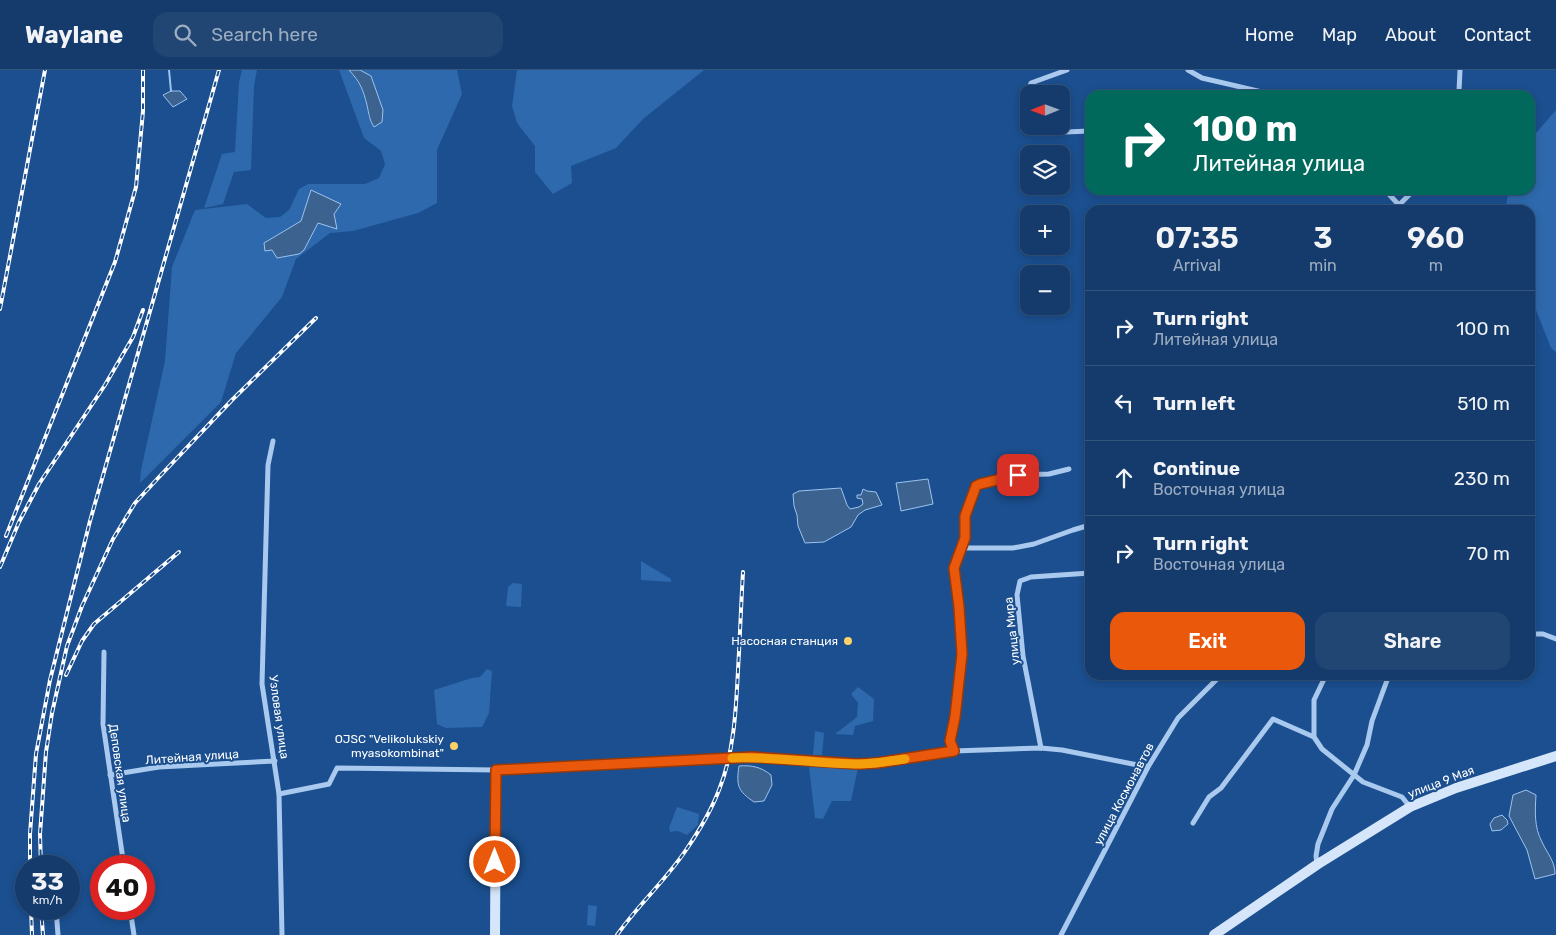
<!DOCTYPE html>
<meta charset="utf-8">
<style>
:root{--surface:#143b6b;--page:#214673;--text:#f1f3f6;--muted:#9dadc1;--line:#33557e;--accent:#ea580c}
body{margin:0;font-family:Rubik,sans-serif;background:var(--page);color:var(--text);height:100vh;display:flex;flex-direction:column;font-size:19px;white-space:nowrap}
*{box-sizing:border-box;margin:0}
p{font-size:16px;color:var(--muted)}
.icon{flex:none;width:28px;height:28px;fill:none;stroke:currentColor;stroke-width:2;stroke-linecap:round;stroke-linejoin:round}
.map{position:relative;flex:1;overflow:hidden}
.drawer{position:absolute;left:1085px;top:135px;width:450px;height:475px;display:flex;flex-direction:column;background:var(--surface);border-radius:15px;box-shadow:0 2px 8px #0003,0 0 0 1px var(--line)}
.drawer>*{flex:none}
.hud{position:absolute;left:1085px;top:20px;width:450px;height:105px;border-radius:15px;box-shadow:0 2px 8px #0003,0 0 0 1px var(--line);background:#00695c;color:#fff;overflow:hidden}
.needle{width:32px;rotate:269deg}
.buttons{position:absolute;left:1020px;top:15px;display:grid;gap:10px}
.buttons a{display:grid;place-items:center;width:50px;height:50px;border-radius:10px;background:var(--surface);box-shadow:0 2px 8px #0003,0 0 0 1px var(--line);font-size:25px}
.speed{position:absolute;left:15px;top:785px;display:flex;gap:10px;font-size:25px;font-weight:700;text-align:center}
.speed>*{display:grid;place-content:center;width:65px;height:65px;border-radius:50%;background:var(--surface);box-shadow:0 2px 8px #0003,0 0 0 1px var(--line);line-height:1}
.speed small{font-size:12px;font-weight:400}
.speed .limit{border:8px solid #d22;background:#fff;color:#111}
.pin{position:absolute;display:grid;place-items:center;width:42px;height:42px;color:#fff;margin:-21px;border-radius:10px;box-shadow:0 2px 8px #0006}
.me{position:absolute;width:55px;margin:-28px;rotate:0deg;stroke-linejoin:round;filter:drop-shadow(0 0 4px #0008)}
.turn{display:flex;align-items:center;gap:18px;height:105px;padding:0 25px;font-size:22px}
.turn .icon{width:65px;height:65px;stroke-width:2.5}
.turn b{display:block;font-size:35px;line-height:42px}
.eta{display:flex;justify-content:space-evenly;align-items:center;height:85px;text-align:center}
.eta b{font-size:30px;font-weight:600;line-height:35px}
.cta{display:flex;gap:10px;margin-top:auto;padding:10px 25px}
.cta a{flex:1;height:58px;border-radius:15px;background:var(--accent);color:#fff;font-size:20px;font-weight:600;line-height:58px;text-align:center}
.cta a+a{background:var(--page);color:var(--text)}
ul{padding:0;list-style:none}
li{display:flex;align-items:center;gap:15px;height:75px;padding:0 25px;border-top:1px solid var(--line)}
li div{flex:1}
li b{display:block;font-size:19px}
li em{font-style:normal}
header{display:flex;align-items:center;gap:30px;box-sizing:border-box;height:70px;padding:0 25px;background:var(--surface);border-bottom:1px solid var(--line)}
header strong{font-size:24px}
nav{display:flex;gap:28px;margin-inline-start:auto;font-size:18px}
.search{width:350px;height:45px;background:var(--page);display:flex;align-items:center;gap:12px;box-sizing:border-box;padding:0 18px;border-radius:15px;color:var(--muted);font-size:19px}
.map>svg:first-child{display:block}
.green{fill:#2e69ad;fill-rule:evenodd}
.water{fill:#3c6290;stroke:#9cc4f0}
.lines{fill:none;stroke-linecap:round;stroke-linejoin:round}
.stream{stroke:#9cc4f0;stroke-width:2}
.street{stroke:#a9c9ee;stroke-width:5}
.secondary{stroke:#d6e6fa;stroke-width:10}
.rail-casing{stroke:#fff;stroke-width:4}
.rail{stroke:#1b4f8f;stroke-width:2;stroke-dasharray:5.5;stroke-linecap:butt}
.route-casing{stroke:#983908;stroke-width:12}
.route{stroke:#ea580c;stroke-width:9}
.slow{stroke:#f59e0b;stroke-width:9}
.poi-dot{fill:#ffd166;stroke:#1b4f8f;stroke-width:2}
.labels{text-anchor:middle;stroke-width:4;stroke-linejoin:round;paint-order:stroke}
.street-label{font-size:12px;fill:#fff;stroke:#1b4f8f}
.poi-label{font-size:12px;fill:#fff;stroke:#1b4f8f;text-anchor:end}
</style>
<header>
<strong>Waylane</strong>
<div class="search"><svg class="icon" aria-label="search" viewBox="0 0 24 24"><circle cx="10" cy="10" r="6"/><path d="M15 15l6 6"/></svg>Search here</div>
<nav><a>Home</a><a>Map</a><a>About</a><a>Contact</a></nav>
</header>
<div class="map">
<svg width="1556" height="865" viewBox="0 0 1556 865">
<rect width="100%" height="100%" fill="#1b4f8f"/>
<g class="green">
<polygon points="242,0 257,0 254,16 251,100 234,102 223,134 204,138 222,84 235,82 239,12"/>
<path d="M339 0H349C362 15 367 29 369 49L371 6 360 0H457L462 24 437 80V133L418 143 353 161 330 163 296 189 282 227 236 283 221 332 140 413 141 400 165 291 172 197 195 140 247 134 266 148 280 147 289 140 299 119 308 114H365L379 108 385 94 381 81 364 68ZM311 120 341 135 334 144 318 153 304 180 277 188 272 180 264 173 301 151Z"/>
<polygon points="517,0 704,0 643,49 616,78 571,96 572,113 553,124 535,102 535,76 517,53 512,36"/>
<polygon points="1556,40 1556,282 1551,278 1530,225 1530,140 1505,140 1509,120 1530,120 1530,70"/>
<polygon points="641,491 671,509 671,512 641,510"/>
<polygon points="513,513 522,514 521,537 506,536 508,517"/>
<polygon points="487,599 492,601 489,643 482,657 446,658 437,654 434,620 472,608 480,607"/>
<polygon points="858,617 874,629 873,651 855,656 853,665 835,664 857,647 858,633 851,624"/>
<polygon points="815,661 824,663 822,685 813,685"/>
<polygon points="809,697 858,698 851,731 832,731 823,749 815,748"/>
<polygon points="677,737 699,744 698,755 687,765 678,761 670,762 669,758"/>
<polygon points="588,835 597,836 595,856 587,855"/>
</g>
<g class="water">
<path d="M349 0H360L371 6 383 40 382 52 374 57C369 49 369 44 367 35 363 19 360 12 349 0Z"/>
<polygon points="171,21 180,21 187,29 173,37 163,25"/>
<polygon points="311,120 341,134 334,144 337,159 318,153 304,180 299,184 277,188 272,180 265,181 264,173 301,151"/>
<polygon points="928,409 933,434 901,441 896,413"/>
<polygon points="841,418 847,435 850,439 859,437 863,434 862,429 857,428 857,425 861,425 863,419 867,421 876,422 882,435 865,440 858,445 851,457 824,472 805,473 798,456 797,445 794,436 793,424 799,421"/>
<path d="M739 696C752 695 761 697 771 705L772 715 764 731 754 732C738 721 736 716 739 696Z"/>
<path d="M1526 720 1536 725C1535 741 1534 757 1542 772 1547 783 1555 791 1555 804L1535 809 1527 780 1509 746 1513 725Z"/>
<polygon points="1502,745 1507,750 1508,754 1501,760 1492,761 1490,754 1494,748"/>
</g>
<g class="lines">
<polyline class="stream" points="169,0 171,21"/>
<g class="street">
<polyline points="1188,0 1202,8 1275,25"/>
<polyline points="1458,25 1459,21 1460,0"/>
<polyline points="1029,45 1026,27 1031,13 1067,0"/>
<polyline points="1033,56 1041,63 1090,61"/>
<polyline points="1385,120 1399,135"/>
<polyline points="1399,140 1399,135 1414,120"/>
<polyline points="273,371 268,395 262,614 279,724 282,865"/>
<polyline points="962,478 1013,478 1034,474 1073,460 1090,455"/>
<polyline points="1530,564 1543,564 1556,569"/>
<polyline points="104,582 103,654 124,796"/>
<polyline points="1326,605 1314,630 1314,667 1322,679 1363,712 1402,727 1410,737"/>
<polyline points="1041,678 1023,586 1017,525 1020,511 1031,507 1090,503"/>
<polyline points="954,681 950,671 955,647 962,584 959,537 954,498 965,468 965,445 974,418 980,414 1018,405 1049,404 1069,399"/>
<polyline points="110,705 159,697 275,691"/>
<polyline points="279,724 329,714 337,698 496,700 752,687 858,694 877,693 954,681 1041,678 1062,680 1148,697"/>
<polyline points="1193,753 1209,727 1221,718 1273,649 1314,667"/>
<polyline points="1317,794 1316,786 1318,774 1332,739 1354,705 1367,675 1372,651 1389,605"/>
<polyline points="56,839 58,865"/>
<polyline points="130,839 134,865"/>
<polyline points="1061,865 1148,697 1178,648 1221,605"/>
</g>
<g class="secondary">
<polyline points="495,865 496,700"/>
<polyline points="1214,865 1318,794 1410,737 1456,718 1556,686"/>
</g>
<g class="rail-casing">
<g id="rail">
<polyline points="0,239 45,0"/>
<polyline points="6,466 115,192 136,117 143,41 143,0"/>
<polyline points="0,497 19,452 39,414 105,315 133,267 143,240"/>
<polyline points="66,605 82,571 94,554 179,482"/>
<polyline points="30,796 30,764 36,684 50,610 90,451 219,0"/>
<polyline points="41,796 40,764 46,682 52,643 67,576 82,536 113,469 135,433 160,406 232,330 316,248"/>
<polyline points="31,839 32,865"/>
<polyline points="41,839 43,865"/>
<path d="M617 865C638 835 666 810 686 780 699 761 711 741 719 720 734 683 736 640 738 600 740 567 741 535 743 502"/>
</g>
</g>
<use href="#rail" class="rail"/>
</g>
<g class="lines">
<g class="route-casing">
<polyline id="route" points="495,792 496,700 752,687 858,694 877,693 954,681 950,671 955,647 962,584 959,537 954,498 965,468 965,446 976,416 980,414 1018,405"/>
</g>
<use href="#route" class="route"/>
<path class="slow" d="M732 688C774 686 816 694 859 694 874 694 889 691 905 689"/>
</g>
<g class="poi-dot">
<circle cx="848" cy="571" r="5"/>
<circle cx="454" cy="676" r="5"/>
</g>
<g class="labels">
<g class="street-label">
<text transform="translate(1012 561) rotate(-96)" y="4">улица Мира</text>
<text transform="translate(279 647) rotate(82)" y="4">Узловая улица</text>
<text transform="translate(192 687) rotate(-4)" y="4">Литейная улица</text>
<text transform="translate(120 703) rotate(82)" y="4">Деповская улица</text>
<text transform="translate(1441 712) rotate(-21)" y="4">улица 9 Мая</text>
<text transform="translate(1124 724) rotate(-62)" y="4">улица Космонавтов</text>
</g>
<g class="poi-label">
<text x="838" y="575">Насосная станция</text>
<text x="444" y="673">OJSC "Velikolukskiy<tspan x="444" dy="14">myasokombinat"</tspan></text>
</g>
</g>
</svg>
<div class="buttons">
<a><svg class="needle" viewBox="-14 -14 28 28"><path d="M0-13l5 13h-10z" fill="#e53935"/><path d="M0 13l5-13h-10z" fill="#9dadc1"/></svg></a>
<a><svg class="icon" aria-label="layers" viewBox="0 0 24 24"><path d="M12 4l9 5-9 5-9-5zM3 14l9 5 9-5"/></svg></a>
<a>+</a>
<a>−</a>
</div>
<div class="speed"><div>33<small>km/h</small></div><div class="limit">40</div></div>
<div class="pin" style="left:1018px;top:405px;background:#d93025"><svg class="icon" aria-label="arrive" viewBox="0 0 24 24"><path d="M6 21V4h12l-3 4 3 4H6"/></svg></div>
<svg class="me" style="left:495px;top:792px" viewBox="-20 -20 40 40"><circle r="17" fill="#ea580c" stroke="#fff" stroke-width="3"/><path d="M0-11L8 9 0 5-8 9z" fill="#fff"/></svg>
<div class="hud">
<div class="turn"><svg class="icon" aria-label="right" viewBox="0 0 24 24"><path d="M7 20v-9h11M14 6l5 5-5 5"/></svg><div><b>100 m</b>Литейная улица</div></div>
</div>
<section class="drawer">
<div class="eta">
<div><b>07:35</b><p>Arrival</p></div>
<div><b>3</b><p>min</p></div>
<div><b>960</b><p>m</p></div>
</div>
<ul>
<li><svg class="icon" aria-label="right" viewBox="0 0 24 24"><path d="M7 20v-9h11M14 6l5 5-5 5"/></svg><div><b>Turn right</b><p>Литейная улица</p></div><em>100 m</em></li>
<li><svg class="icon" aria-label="left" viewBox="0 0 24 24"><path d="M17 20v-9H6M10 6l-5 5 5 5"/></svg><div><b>Turn left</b></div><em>510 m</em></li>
<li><svg class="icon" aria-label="ahead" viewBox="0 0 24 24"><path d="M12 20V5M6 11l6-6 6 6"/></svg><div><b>Continue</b><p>Восточная улица</p></div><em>230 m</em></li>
<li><svg class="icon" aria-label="right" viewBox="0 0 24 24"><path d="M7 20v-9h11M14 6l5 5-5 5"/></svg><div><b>Turn right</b><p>Восточная улица</p></div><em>70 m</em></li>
</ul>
<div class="cta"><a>Exit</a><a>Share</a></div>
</section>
</div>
